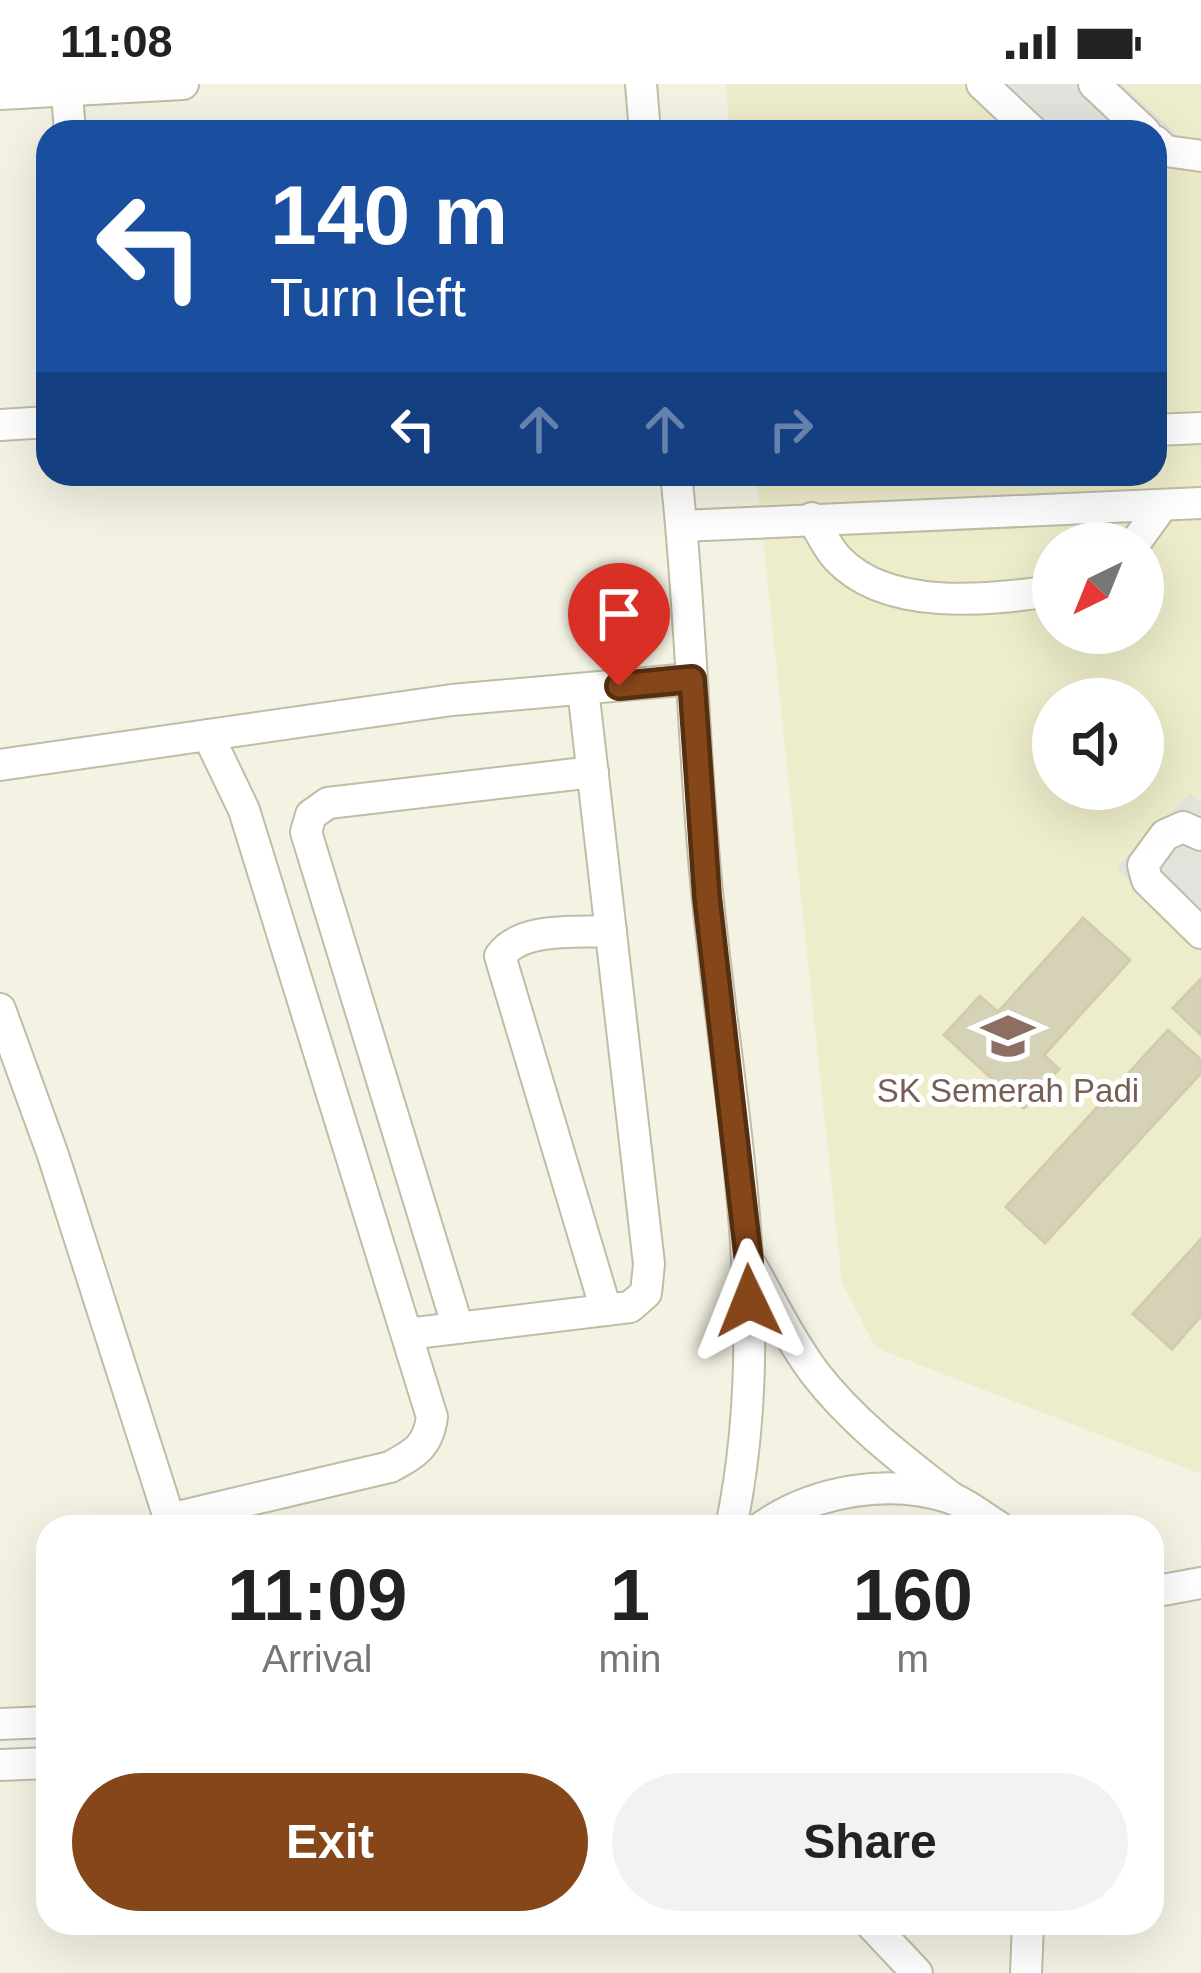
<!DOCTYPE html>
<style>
:root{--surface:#fff;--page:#f2f2f2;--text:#222;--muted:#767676;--accent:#854619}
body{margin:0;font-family:Arial,sans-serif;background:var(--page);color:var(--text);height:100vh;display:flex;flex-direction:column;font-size:45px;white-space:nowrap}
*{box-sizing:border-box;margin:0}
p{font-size:39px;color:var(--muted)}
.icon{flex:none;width:66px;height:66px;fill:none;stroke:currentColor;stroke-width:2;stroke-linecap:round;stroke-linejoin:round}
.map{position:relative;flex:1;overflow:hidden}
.drawer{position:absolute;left:36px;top:1431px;width:1128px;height:420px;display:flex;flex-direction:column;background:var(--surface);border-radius:36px;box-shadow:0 12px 48px #0002}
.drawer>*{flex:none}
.guide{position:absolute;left:36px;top:36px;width:1131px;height:366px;border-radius:36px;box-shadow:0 12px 48px #0002;background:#1a4fa0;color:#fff;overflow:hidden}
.needle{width:78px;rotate:223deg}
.fabs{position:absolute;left:1032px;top:438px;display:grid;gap:24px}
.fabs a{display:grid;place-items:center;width:132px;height:132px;border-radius:50%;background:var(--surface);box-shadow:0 12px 48px #0002;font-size:60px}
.pin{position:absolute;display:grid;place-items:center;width:102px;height:102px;color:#fff;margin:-123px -51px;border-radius:50% 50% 50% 0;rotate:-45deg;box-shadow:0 0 12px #0007}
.pin .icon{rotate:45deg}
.me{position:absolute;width:132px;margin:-66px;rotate:358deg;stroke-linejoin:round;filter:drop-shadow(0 0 9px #0008)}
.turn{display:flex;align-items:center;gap:42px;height:252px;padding:0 36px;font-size:54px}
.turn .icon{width:156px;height:156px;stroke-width:2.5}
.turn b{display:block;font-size:84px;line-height:102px}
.lanes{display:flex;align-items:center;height:114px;padding:0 36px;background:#0003;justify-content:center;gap:60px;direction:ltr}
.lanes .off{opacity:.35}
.eta{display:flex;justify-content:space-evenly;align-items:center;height:204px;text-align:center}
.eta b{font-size:72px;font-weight:700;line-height:84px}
.button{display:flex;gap:24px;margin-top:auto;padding:24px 36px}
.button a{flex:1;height:138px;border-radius:72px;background:var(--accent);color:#fff;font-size:48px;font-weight:700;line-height:138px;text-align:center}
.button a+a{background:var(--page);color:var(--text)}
.status{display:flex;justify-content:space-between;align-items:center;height:84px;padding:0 60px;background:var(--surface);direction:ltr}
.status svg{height:33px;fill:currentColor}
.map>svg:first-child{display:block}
.education{fill:#ededcb;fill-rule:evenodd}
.parking{fill:#e3e2dc}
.building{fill:#d5d2b7;stroke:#d1ccaa;stroke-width:3}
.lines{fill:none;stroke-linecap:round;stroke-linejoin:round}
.minor-casing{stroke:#bfbda5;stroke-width:34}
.minor{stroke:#fff;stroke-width:30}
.route-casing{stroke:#562e10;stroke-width:30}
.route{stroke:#854619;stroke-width:21}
.labels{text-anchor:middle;stroke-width:10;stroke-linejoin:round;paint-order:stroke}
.education-label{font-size:33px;fill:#785e54;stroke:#fff}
</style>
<div class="status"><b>11:08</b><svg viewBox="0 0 49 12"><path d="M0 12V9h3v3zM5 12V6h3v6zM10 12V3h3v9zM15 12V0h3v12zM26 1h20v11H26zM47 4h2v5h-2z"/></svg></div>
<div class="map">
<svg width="1201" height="1889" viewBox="0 0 1201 1889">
<rect width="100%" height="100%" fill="#f3f2e3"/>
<path class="education" d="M726 0H1201V1390L876 1264 842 1198 756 390H1155V48H729ZM1053 459H1143V549H1053ZM1053 615H1143V705H1053Z"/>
<g class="parking">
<polygon points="966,0 1122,0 1185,58 1155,90 1155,48 1018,48"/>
<polygon points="1190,709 1201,719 1201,867 1116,784"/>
</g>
<g class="building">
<polygon points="1083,834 1130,876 1044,971 1059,985 1024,1024 944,951 980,912 998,928"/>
<polygon points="1201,895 1201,951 1173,924"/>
<polygon points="1168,946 1201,976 1201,989 1045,1159 1006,1123"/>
<polygon points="1201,1155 1201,1232 1172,1265 1133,1230"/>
</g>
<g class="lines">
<g class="minor-casing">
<g id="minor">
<polyline points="641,0 645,48"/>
<polyline points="982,0 1033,48"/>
<polyline points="1094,0 1145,48"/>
<polyline points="67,9 70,48"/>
<polyline points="0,10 183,0"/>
<polyline points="1155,57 1166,67 1201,72"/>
<polyline points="0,341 48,338"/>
<polyline points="1155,346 1201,344"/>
<path d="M676 390C692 532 693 675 708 817 729 1025 775 1235 731 1443"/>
<path d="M812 434C820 447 827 463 837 474 887 528 988 516 1053 507"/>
<polyline points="682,442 1201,419"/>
<polyline points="1135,459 1162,422"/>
<polyline points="208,651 452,616 691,595"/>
<path d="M0 681 208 651 244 726 432 1333C428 1362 416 1369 390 1383L169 1435"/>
<polyline points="1201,751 1183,743 1165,751 1143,781 1147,796 1201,849"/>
<polyline points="0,925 53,1071 172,1443"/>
<path d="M752 1183C772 1219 790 1255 814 1288 852 1338 904 1377 953 1415"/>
<path d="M606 1226 500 872C522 842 577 849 611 847"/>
<polyline points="458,1244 306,748 311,731 328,719 593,688"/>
<polyline points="407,1250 630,1223 646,1209 649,1180 583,605"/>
<path d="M762 1443C815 1406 889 1394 951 1414 967 1420 984 1434 999 1443"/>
<polyline points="1152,1508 1201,1499"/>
<polyline points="0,1640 48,1638"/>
<polyline points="0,1681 48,1679"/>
<polyline points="870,1839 917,1889"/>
<polyline points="1026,1889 1028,1839"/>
</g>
</g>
<use href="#minor" class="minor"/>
</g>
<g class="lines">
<g class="route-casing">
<polyline id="route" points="619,602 692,595 707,813 749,1178 749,1217"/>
</g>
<use href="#route" class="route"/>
</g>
<defs>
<g id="school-bare" transform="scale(4.14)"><path d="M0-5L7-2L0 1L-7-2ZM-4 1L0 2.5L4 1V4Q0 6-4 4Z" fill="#8d6e63" stroke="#fff" stroke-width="2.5" paint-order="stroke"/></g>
</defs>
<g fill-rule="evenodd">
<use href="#school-bare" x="1008" y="952"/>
</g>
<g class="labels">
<g class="education-label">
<text x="1008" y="1018">SK Semerah Padi</text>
</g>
</g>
</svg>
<div class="fabs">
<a><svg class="needle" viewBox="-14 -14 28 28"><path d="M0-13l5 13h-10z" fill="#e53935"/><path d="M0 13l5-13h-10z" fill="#767676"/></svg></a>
<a><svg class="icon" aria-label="sound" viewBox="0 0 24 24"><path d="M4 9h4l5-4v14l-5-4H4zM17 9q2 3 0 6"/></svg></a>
</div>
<div class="pin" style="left:619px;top:602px;background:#d93025"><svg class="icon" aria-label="arrive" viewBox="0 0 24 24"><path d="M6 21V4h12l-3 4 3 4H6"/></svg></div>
<svg class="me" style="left:749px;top:1217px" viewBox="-20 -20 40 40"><path d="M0-17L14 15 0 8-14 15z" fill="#854619" stroke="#fff" stroke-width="4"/></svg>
<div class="guide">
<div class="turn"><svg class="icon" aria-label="left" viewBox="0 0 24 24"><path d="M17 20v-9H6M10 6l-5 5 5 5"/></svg><div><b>140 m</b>Turn left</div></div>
<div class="lanes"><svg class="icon" aria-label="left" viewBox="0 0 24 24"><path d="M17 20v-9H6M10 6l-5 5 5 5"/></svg><svg class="icon off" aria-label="ahead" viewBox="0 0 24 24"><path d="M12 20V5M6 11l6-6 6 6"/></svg><svg class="icon off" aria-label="ahead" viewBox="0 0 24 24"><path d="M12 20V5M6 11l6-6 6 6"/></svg><svg class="icon off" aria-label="right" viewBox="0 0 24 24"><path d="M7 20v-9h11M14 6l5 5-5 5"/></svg></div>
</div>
<section class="drawer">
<div class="eta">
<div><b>11:09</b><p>Arrival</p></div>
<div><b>1</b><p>min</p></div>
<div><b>160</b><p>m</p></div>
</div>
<div class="button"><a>Exit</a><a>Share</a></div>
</section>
</div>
